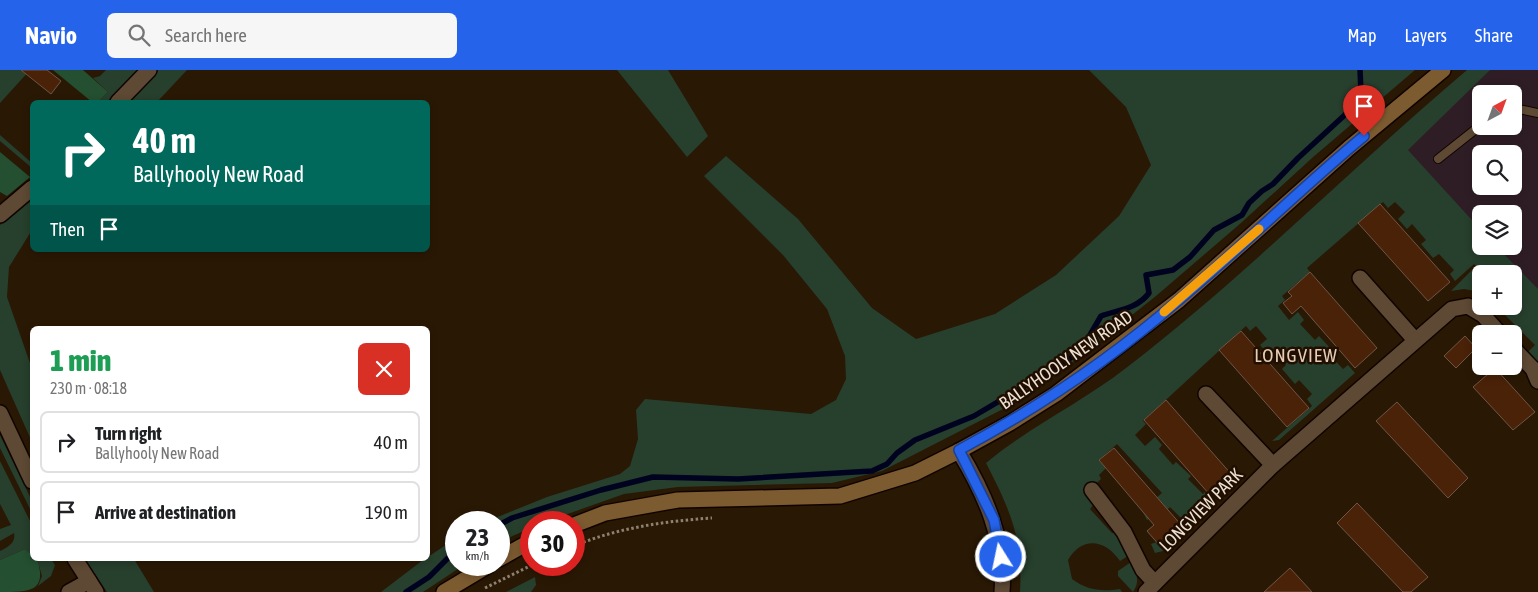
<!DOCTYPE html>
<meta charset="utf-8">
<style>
:root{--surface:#fff;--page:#f6f6f6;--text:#202124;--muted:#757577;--line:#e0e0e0;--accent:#2563eb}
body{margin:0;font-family:"Asap Condensed",sans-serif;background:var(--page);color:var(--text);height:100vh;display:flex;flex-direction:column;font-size:19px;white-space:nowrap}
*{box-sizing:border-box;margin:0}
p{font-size:16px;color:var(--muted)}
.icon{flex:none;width:28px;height:28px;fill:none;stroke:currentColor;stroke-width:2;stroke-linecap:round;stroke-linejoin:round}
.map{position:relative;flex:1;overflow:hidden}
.panel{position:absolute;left:30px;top:256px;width:400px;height:235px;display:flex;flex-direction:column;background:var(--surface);border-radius:8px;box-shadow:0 2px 8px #0003}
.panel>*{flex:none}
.banner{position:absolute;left:30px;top:30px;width:400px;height:152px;border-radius:8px;box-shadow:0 2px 8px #0003;background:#00695c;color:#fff;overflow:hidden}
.needle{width:32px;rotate:41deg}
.tools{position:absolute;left:1472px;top:15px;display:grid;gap:10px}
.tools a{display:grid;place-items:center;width:50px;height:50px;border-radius:8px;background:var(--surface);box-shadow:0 2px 8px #0003;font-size:25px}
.speed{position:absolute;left:445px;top:441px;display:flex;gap:10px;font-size:25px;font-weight:700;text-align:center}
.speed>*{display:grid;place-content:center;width:65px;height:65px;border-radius:50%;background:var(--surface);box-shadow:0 2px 8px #0003;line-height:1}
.speed small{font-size:12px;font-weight:400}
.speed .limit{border:8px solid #d22;background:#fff;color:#111}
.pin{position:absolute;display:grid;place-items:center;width:42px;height:42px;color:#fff;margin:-51px -21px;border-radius:50% 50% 50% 0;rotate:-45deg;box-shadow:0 0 5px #0007}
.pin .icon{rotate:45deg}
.me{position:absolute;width:55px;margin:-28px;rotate:350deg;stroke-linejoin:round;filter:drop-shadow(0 0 4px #0008)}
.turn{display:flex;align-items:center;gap:18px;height:105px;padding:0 20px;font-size:22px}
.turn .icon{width:65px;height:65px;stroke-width:2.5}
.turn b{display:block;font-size:35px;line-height:42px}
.then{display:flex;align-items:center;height:48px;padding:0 20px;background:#0003;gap:10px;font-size:19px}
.round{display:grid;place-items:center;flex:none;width:52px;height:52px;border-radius:8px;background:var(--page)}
.summary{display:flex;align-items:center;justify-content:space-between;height:85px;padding:0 20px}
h1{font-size:30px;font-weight:800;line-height:38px;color:#1e9e55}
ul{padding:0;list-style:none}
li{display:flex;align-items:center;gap:15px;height:62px;margin:0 10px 8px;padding:0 10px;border:2px solid var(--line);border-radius:8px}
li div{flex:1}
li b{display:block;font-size:19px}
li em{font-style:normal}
header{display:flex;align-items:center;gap:30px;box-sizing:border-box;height:70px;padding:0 25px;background:var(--accent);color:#fff}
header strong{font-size:24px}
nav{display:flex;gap:28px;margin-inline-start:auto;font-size:18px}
.search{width:350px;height:45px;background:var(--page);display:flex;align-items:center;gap:12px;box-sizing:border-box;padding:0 18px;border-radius:8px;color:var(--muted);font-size:19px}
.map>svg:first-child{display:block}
.industrial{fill:#2f1d25;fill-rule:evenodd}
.green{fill:#273f2d}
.forest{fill:#254f31}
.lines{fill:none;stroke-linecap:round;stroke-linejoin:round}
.stream{stroke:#00031f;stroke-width:5.5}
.building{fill:#4a2208;stroke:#705547}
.service-casing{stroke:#110400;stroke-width:10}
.minor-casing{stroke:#110400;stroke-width:18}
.tertiary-casing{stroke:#110400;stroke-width:18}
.secondary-casing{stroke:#110400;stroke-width:18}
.path{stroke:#8f8171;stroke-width:3;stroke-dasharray:2.5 2.5;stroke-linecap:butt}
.service{stroke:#5d4934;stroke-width:8}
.minor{stroke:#5d4934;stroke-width:15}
.tertiary{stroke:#5d4934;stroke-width:15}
.secondary{stroke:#7c5b31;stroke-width:15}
.route-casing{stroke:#184099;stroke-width:12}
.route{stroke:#2563eb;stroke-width:9}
.slow{stroke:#f59e0b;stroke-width:9}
.labels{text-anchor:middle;stroke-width:5;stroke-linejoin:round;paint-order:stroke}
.street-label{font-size:18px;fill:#ece0d3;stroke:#200f00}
.neighbourhood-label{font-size:19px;letter-spacing:1px;fill:#e6ceb5;stroke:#200f00}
</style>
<header>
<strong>Navio</strong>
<div class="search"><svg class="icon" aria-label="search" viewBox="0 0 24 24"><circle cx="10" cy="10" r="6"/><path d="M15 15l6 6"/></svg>Search here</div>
<nav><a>Map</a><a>Layers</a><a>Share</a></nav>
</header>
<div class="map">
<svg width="1538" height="522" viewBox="0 0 1538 522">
<rect width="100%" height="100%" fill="#291804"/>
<path class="industrial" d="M1467 0H1538V259L1514 204 1477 196 1374 82ZM1481 24H1514V56H1481ZM1481 84H1514V116H1481ZM1481 144H1514V176H1481Z"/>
<g class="green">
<polygon points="0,0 30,0 0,33"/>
<polygon points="106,0 139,0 108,32 98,32 108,22 93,8 100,6"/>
<polygon points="157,0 187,0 157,32 127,32"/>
<polygon points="617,0 668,0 708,66 687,87"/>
<polygon points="1089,0 1415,0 1312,88 1241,153 1156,226 1059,303 1005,338 882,401 832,413 678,417 624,424 545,452 531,452 531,458 499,472 499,452 485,452 547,427 620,404 630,396 638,369 636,340 645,329 811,344 836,330 846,309 845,286 827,239 783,185 704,106 726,86 798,149 872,238 916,269 995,244 1056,205 1119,146 1151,95 1126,37"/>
<path d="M1467 0H1490L1408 80 1481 160V176H1496L1538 219V294L1527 283 1535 275 1496 236H1514V204H1481V222L1464 219 1451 221 1476 196 1474 194 1455 211 1450 204 1454 200 1439 184 1433 188 1421 174 1426 170 1412 154 1407 159 1398 149 1405 142 1395 132 1388 138 1383 132 1307 198 1310 202 1282 226 1285 230 1278 236 1289 250 1298 242 1304 250 1300 254 1315 270 1319 266 1333 281 1329 284 1343 299 1348 295 1355 303 1279 370 1272 371 1312 336 1307 329 1312 324 1299 310 1295 314 1282 299 1286 295 1272 279 1267 283 1260 275 1267 269 1256 256 1250 261 1246 256 1143 351 1146 354 1135 365 1145 376 1155 367 1162 375 1159 379 1173 395 1176 392 1191 406 1188 409 1203 424 1205 422 1214 431 1163 481 1155 483 1151 474 1157 472 1160 476 1185 452 1170 437 1157 449 1154 446 1147 450 1142 440 1162 423 1117 374 1099 390 1106 398 1099 405 1101 409 1085 424 1094 434 1090 439 1112 463H1118L1128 486 1120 491C1105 469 1082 466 1068 490L1072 509C1087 520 1101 522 1120 519L1122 522H1020C1023 468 1010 440 986 393 1029 357 1081 333 1126 298 1246 206 1352 97 1467 0Z"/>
<polygon points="0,65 32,93 32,98 0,71"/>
<polygon points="32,128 32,160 9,197 7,227 32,299 32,372 0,300 0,155"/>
<polygon points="0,365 32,431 32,443 0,378"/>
<path d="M0 391 32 455V485L25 479 0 490V481C8 477 16 473 14 463L0 471V459L11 455 0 434Z"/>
<polygon points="456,468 456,495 464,495 423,522 381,522 423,490 428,489 428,487"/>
<polygon points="37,489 51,489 55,495 51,506 38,516 42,506"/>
<polygon points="85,489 134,489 154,522 107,522"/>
<path d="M1131 492C1136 503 1141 511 1133 522L1118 506V501Z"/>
<polygon points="535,507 536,515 531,522 506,522"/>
</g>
<g class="forest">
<polygon points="53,0 83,0 108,22 98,32 92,32"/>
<polygon points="0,82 30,107 7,126 0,122"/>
<path d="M25 479 32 485V489H37C48 522 29 522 0 522V490Z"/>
</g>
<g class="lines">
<g class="stream">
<path d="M499 455 512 448 601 420 653 407 738 409 872 401 887 394 897 383 915 370 974 346 1067 291 1083 277 1101 246C1118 240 1137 239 1149 223L1146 205 1173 200 1190 187 1214 160 1242 145 1249 133 1262 121 1273 114 1298 88 1348 42 1361 22 1360 0"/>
<polyline points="406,522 429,507 456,480"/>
</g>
</g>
<g class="building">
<polygon points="21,0 47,0 61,11 51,24"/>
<polygon points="1380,134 1450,212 1428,231 1358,153"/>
<polygon points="1310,202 1377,278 1355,298 1301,236 1292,244 1283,233 1292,226 1288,222"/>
<polygon points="1241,261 1309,338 1287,357 1219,280"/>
<polygon points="1465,266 1476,278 1456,298 1444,286"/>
<polygon points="1495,298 1535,342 1513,360 1473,317"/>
<polygon points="1166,330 1232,405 1210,425 1144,350"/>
<polygon points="1397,332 1468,408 1448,428 1376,351"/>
<polygon points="1114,378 1182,456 1160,476 1147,461 1154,455 1099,390"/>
<polygon points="1357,433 1428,507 1411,522 1403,522 1337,453"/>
<polygon points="1290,498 1312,522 1264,522"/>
</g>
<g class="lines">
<g class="service-casing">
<g id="service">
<polyline points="1514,38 1538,43"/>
<polyline points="1438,89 1481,55"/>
</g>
</g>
<g class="minor-casing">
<g id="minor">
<polyline points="118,32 149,0"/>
<polyline points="0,145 32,118"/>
<polyline points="1360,208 1415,270"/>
<polyline points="1514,279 1533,299 1538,311"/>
<polyline points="1206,324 1273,395"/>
<path d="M959 381C985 424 1006 471 1002 522"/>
<polyline points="1092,420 1124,462 1143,500 1155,513"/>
<polyline points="69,522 89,511"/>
<polyline points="1146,522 1273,395 1452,239 1468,236 1483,245 1500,264"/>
</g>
</g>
<g class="tertiary-casing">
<g id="tertiary">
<polyline points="0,343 32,411"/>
<polyline points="75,489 96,522"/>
</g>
</g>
<g class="secondary-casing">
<g id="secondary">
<polyline points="574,455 605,443 678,430 840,426 915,403 959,381 1010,353 1056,324 1179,230 1349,78 1443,0"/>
<polyline points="499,489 531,471"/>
<polyline points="444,522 489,495"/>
</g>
</g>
<g class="path">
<path d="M574 476C617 458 665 451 712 448"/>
<polyline points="485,518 532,495"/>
</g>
<use href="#service" class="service"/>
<use href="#minor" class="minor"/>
<use href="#tertiary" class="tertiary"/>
<use href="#secondary" class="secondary"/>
</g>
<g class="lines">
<g class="route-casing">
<path id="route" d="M1001 487 994 450 959 380C1038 338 1112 288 1180 229 1243 176 1301 118 1364 66"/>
</g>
<use href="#route" class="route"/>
<polyline class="slow" points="1164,242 1259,159"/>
</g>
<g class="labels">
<g class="street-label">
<text transform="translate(1066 290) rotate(-35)" y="6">BALLYHOOLY NEW ROAD</text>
<text transform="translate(1201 440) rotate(-45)" y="6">LONGVIEW PARK</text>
</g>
<g class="neighbourhood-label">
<text x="1296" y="292">LONGVIEW</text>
</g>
</g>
</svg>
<div class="tools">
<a><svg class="needle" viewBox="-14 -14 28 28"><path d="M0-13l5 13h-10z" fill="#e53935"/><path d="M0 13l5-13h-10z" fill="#757577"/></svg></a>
<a><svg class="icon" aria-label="search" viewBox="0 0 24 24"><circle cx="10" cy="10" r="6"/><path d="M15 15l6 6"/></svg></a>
<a><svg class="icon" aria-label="layers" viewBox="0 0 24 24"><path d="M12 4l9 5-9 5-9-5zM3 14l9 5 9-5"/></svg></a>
<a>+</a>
<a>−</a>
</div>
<div class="speed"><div>23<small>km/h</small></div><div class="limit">30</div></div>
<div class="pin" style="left:1364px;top:66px;background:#d93025"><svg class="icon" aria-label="arrive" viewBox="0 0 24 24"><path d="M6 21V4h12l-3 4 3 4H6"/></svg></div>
<svg class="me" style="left:1001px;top:487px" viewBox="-20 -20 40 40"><circle r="17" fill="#2563eb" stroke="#fff" stroke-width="3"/><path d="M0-11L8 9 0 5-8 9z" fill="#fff"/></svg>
<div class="banner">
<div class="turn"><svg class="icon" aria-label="right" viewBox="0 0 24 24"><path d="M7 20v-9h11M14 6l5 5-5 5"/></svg><div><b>40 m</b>Ballyhooly New Road</div></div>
<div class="then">Then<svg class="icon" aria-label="arrive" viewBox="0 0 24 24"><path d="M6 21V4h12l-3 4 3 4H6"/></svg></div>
</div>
<section class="panel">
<div class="summary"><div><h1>1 min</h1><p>230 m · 08:18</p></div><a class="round" style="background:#d93025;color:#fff"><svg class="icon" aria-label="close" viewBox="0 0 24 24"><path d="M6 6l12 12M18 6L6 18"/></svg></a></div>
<ul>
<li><svg class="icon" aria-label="right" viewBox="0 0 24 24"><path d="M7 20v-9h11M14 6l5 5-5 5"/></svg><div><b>Turn right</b><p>Ballyhooly New Road</p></div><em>40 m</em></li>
<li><svg class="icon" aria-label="arrive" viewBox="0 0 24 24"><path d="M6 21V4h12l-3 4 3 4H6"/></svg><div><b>Arrive at destination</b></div><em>190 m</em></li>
</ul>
</section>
</div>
